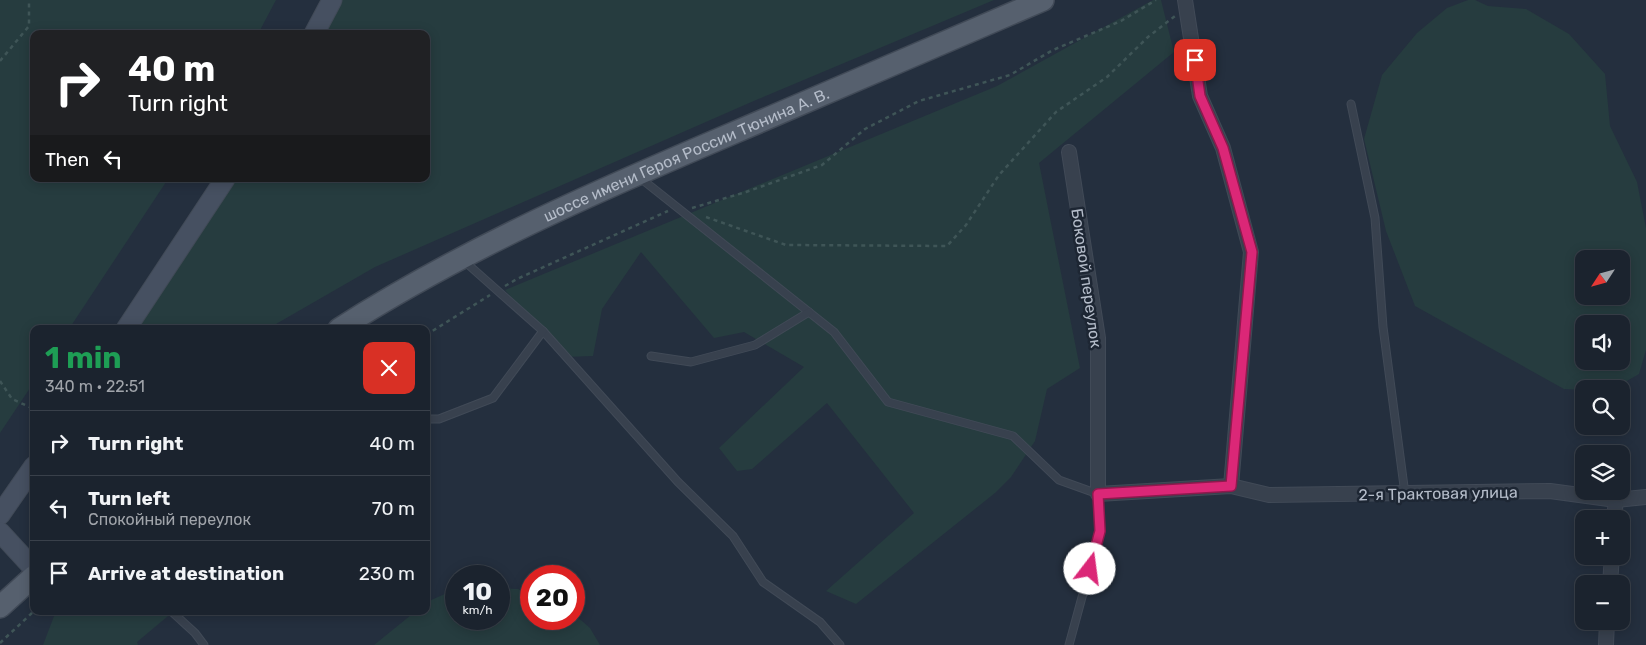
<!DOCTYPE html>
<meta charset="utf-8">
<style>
:root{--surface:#1b232e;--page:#282f3a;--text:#f1f3f6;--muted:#a0a4aa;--line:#39404a}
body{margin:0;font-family:Rubik,sans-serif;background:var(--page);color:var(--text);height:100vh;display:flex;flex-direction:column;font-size:19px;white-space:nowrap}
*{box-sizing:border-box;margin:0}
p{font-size:16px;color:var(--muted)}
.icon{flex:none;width:28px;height:28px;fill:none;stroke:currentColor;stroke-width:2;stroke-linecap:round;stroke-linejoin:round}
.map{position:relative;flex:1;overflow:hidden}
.sheet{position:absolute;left:30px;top:325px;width:400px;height:290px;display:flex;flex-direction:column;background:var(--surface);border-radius:10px;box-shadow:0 2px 12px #0003,0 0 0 1px var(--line)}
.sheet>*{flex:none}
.guide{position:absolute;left:30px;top:30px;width:400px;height:152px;border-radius:10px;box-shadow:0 2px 12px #0003,0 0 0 1px var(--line);background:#202124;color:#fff;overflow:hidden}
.needle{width:32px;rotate:234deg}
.fabs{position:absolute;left:1575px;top:250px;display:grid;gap:10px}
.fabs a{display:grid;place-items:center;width:55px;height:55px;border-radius:10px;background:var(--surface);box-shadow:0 2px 12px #0003,0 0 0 1px var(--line);font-size:25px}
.speed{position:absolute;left:445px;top:565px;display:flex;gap:10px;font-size:25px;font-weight:700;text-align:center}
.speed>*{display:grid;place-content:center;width:65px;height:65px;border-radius:50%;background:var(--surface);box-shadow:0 2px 12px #0003,0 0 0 1px var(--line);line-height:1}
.speed small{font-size:12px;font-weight:400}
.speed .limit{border:8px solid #d22;background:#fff;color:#111}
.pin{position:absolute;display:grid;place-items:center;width:42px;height:42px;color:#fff;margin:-21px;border-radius:10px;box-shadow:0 2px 8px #0006}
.me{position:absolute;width:55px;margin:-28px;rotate:15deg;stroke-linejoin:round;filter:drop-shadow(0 0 4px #0008)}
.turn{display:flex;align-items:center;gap:18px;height:105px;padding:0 15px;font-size:22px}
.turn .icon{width:65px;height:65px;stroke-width:2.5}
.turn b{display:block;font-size:35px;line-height:42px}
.then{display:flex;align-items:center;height:48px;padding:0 15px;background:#0003;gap:10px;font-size:19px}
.round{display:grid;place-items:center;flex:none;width:52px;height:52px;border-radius:10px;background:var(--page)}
.summary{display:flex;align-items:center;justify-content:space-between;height:85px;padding:0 15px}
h1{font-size:30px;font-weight:700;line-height:38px;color:#1e9e55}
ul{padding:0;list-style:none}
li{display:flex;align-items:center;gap:15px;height:65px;padding:0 15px;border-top:1px solid var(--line)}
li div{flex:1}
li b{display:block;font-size:19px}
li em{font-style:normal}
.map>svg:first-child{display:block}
.green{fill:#263c3f;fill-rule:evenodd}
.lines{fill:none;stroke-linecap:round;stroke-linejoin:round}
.lane-casing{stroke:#414a57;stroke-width:9}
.street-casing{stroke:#414a57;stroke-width:16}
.secondary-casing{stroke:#414a57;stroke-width:21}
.primary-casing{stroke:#414a57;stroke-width:24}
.path{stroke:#3f5557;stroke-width:2.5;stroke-dasharray:4 4;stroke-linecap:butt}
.lane{stroke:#38414e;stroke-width:7}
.street{stroke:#38414e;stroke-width:14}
.secondary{stroke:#465061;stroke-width:19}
.primary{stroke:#56606e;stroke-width:21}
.route-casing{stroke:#8e194d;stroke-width:12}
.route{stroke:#db2777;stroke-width:9}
.labels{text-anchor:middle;stroke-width:5;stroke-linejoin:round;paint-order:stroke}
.street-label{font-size:16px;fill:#b4bcc9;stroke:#1d2633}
</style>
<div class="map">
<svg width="1646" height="645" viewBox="0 0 1646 645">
<rect width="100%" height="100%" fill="#242f3e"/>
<g class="green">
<polygon points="0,0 276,0 258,34 34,34 34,179 168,179 69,329 34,329 34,382 0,433"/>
<polygon points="334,0 994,0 756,100 375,267 276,324 270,329 134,329 231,179 426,179 426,34 318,34"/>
<polygon points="1153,0 1161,0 1174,52 1039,163 1080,368 1047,389 1035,441 1011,477 995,493 856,604 826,591 914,513 827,403 752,469 737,471 719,448 804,367 744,332 714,338 641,252 602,309 593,356 564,357 505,290 997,86"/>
<path d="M1468 0H1475L1488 6 1526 9 1569 34 1605 74 1610 126 1637 182 1646 228V350L1639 374 1613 389H1584V390L1564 389 1415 306 1386 231 1364 139 1382 75 1417 33 1447 8ZM1584 259H1621V296H1584ZM1584 324H1621V361H1584Z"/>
<polygon points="499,588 518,589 531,593 531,619 574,619 574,614 590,628 600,645 374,645 416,611 426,611 426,603 429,601 456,589 456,619 499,619"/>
<polygon points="56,611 174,611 137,642 138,645 43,645"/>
</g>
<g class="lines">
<g class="lane-casing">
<g id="lane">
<polyline points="1351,104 1375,218 1383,327 1405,494"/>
<polyline points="639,177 834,332 888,402 1013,436 1059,480 1098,494 1100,531 1069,645"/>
<polyline points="543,331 678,482 733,536 763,582 820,622 840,645"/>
<polyline points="651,356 691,362 755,345 809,312"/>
<polyline points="426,419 439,419 493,398 543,331 463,260"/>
<polyline points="171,611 195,633 204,645"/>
</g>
</g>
<g class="street-casing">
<g id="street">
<polyline points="1185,0 1200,96 1223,148 1251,252 1231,486"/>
<polyline points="1069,152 1098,338 1098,494 1231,486 1269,495 1550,491 1616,500 1646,497"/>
<polyline points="1614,519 1616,500"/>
<polyline points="1610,584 1612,556"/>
<polyline points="1606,645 1607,621"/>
</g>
</g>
<g class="secondary-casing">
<g id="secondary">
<polyline points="314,34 332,0"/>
<polyline points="126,329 225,179"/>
<polyline points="0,515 34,466"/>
<polyline points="0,532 34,569"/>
</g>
</g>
<g class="primary-casing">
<g id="primary">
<path id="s1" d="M339 329C462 250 597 191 731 134 835 89 939 45 1043 0"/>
<polyline points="0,607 34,576"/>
</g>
</g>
<g class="path">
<polyline points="0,61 29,26 29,0"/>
<polyline points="692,208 746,192 822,165 865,129 919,101 1010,75 1053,50 1121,21 1156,0"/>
<polyline points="706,217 786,245 947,246 966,225 999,175 1056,112 1107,77 1148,37 1175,16"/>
<polyline points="505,286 517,279 668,211"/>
<polyline points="426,335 490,295"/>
<polyline points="0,381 12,399 34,409"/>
<polyline points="0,643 34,611"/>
</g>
<use href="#lane" class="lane"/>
<use href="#street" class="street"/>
<use href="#secondary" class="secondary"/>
<use href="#primary" class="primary"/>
</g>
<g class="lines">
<g class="route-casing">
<polyline id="route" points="1090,569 1100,531 1098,494 1231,486 1252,252 1223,148 1200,96 1195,60"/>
</g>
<use href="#route" class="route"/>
</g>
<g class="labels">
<g class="street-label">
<text dy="6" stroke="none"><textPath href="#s1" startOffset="389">шоссе имени Героя России Тюнина А. В.</textPath></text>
<text transform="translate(1087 278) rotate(82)" y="6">Боковой переулок</text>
<text transform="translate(1438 493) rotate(-1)" y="6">2-я Трактовая улица</text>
</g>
</g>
</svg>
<div class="fabs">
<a><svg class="needle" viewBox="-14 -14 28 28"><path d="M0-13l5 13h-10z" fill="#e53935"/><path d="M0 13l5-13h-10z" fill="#a0a4aa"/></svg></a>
<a><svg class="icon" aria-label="sound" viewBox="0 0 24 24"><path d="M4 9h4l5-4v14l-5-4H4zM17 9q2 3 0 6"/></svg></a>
<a><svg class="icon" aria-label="search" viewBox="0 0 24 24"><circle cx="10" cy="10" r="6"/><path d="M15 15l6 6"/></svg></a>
<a><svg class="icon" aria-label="layers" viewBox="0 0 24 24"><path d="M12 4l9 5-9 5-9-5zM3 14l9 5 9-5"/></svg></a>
<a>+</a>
<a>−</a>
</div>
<div class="speed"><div>10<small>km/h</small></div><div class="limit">20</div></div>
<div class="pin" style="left:1195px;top:60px;background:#d93025"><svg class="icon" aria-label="arrive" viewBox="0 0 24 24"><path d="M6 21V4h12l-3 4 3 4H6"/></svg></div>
<svg class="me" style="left:1090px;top:569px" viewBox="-20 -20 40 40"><circle r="19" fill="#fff"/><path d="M0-13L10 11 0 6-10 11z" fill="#db2777"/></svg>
<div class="guide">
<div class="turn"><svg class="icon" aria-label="right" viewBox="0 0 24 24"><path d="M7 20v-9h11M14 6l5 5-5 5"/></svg><div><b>40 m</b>Turn right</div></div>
<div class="then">Then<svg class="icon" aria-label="left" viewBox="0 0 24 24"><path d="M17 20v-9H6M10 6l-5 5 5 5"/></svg></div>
</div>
<section class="sheet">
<div class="summary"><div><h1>1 min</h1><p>340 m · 22:51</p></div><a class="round" style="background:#d93025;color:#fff"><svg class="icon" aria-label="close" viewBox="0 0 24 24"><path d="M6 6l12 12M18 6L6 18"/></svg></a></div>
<ul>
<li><svg class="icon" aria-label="right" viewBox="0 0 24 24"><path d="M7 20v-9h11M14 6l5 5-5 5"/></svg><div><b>Turn right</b></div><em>40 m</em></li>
<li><svg class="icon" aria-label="left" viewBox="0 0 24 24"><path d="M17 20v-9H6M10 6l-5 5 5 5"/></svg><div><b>Turn left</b><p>Спокойный переулок</p></div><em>70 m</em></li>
<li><svg class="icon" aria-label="arrive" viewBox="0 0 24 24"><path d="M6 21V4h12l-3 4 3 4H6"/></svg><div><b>Arrive at destination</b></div><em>230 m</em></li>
</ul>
</section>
</div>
